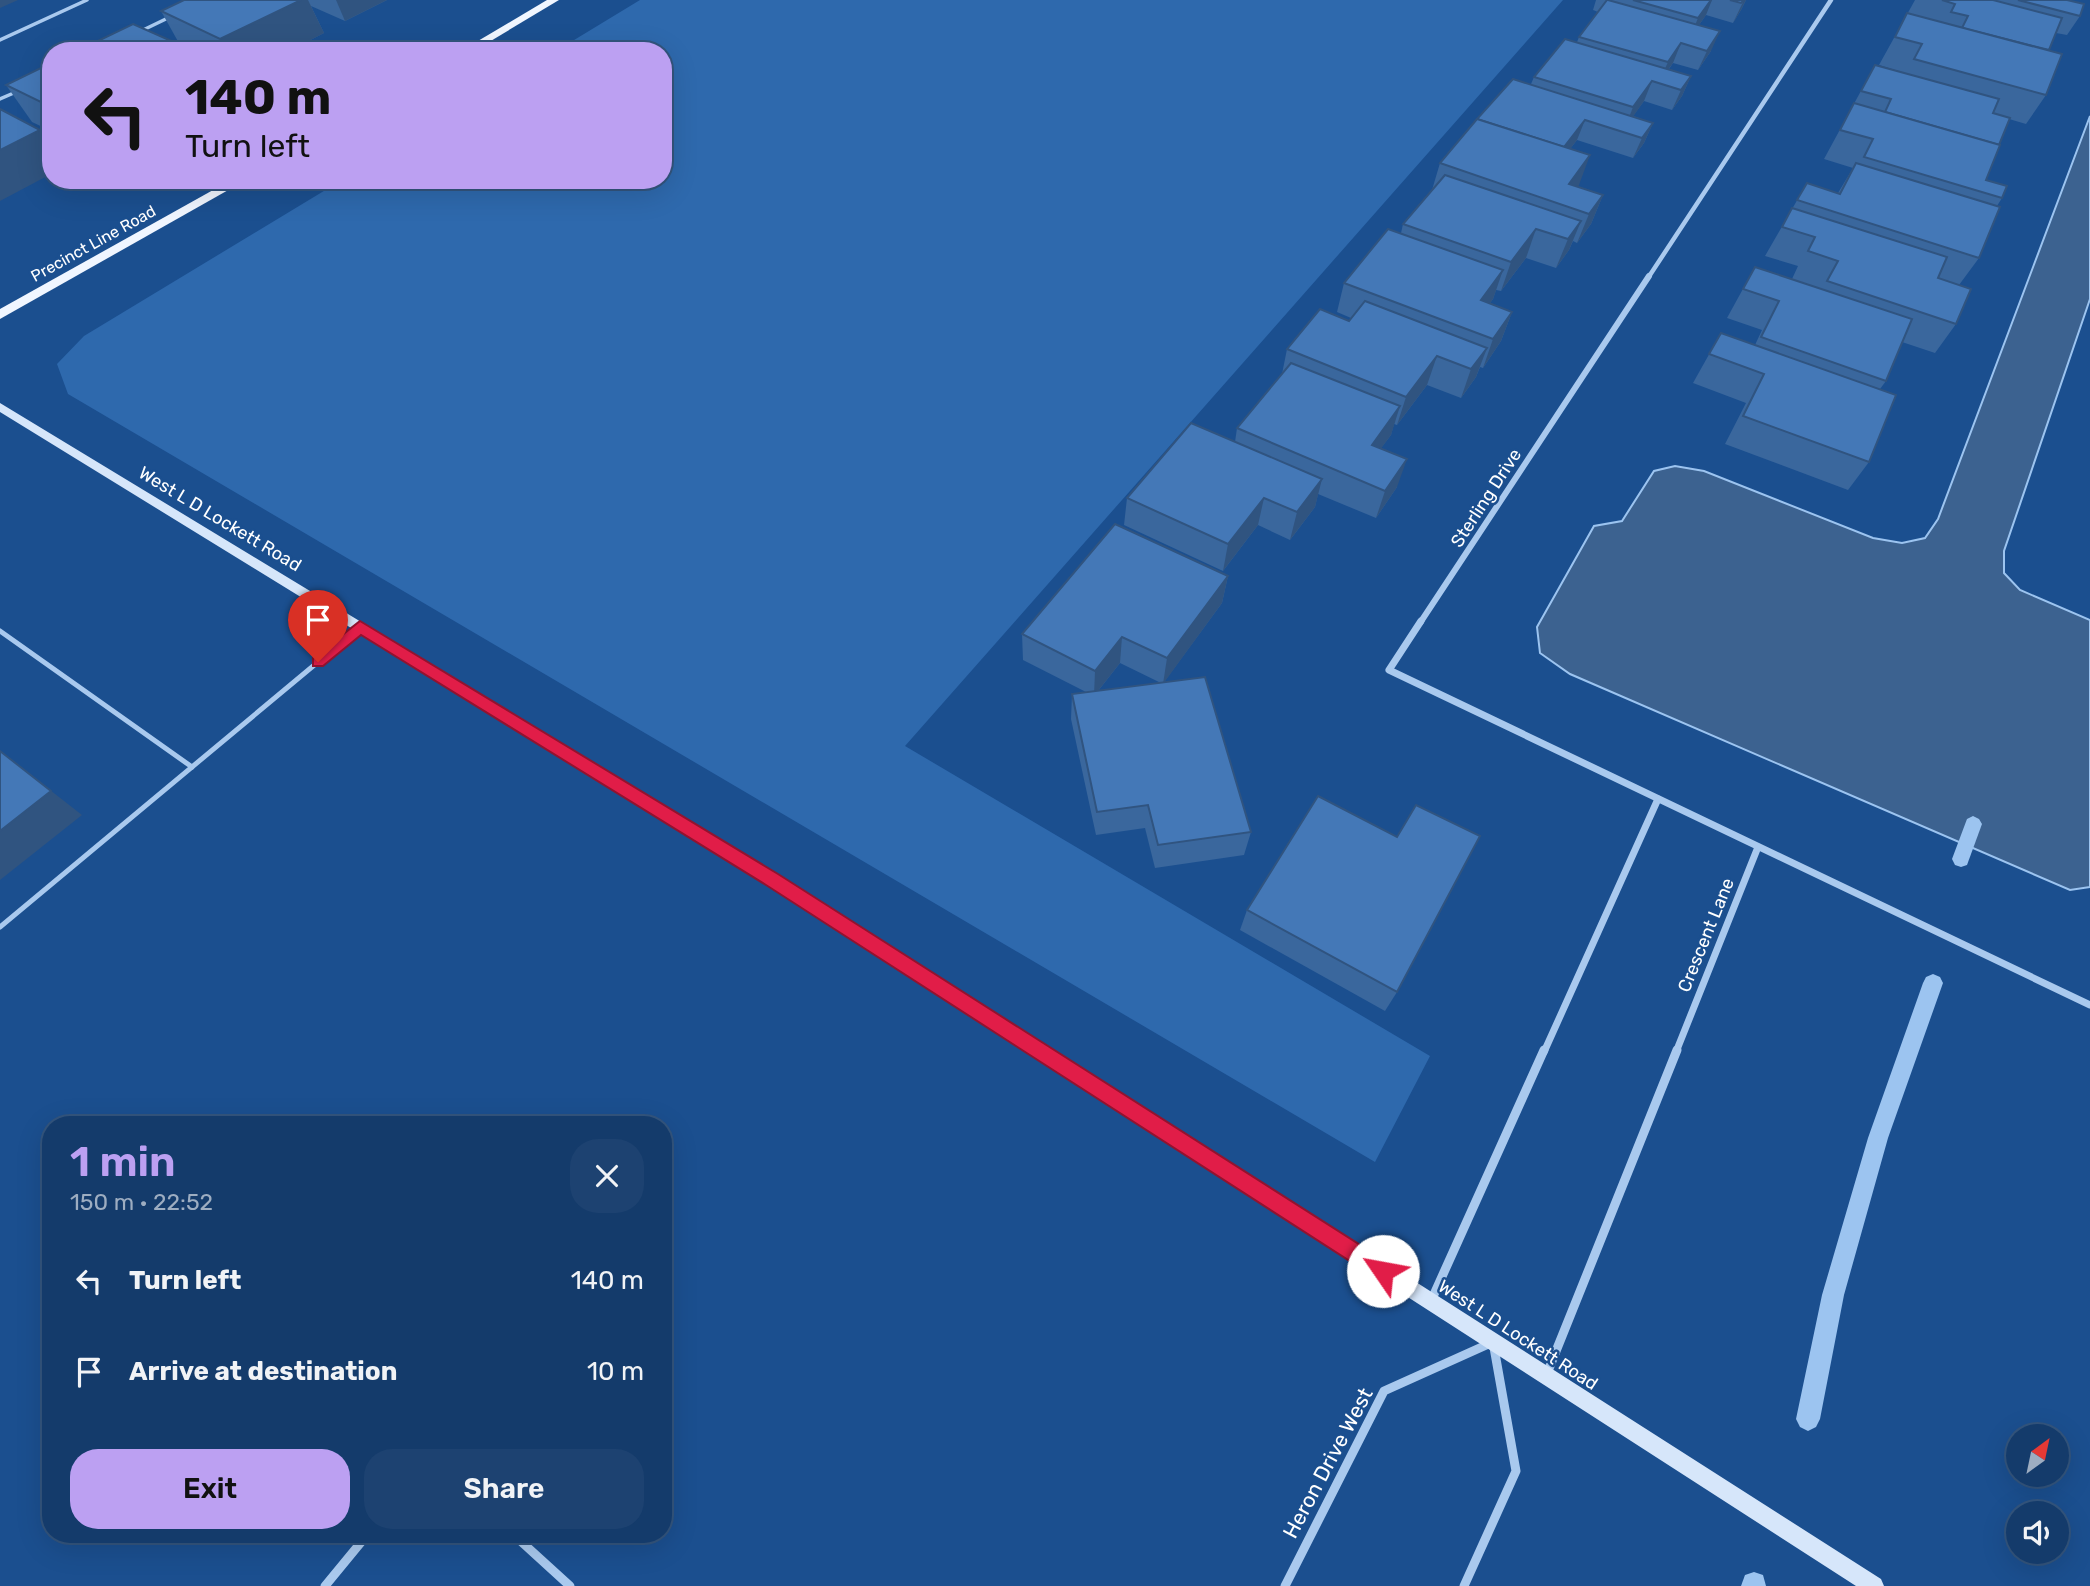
<!DOCTYPE html>
<meta charset="utf-8">
<style>
:root{--surface:#143b6b;--page:#1d4271;--text:#f1f3f6;--muted:#9dadc1;--line:#33557e;--accent:#bca0f2}
body{margin:0;font-family:Rubik,sans-serif;background:var(--page);color:var(--text);height:100vh;display:flex;flex-direction:column;font-size:26px;white-space:nowrap}
*{box-sizing:border-box;margin:0}
p{font-size:23px;color:var(--muted)}
.icon{flex:none;width:38px;height:38px;fill:none;stroke:currentColor;stroke-width:2;stroke-linecap:round;stroke-linejoin:round}
.map{position:relative;flex:1;overflow:hidden}
.sheet{position:absolute;left:42px;top:1116px;width:630px;height:427px;display:flex;flex-direction:column;background:var(--surface);border-radius:28px;box-shadow:0 7px 28px #0002,0 0 0 2px var(--line)}
.sheet>*{flex:none}
.guide{position:absolute;left:42px;top:42px;width:630px;height:147px;border-radius:28px;box-shadow:0 7px 28px #0002,0 0 0 2px var(--line);background:#bca0f2;color:#111;overflow:hidden}
.needle{width:46px;rotate:33deg}
.tools{position:absolute;left:2006px;top:1424px;display:grid;gap:14px}
.tools a{display:grid;place-items:center;width:63px;height:63px;border-radius:50%;background:var(--surface);box-shadow:0 7px 28px #0002,0 0 0 2px var(--line);font-size:35px}
.pin{position:absolute;display:grid;place-items:center;width:60px;height:60px;color:#fff;margin:-72px -30px;border-radius:50% 50% 50% 0;rotate:-45deg;box-shadow:0 0 7px #0007}
.pin .icon{rotate:45deg}
.me{position:absolute;width:77px;margin:-38px;rotate:303deg;stroke-linejoin:round;filter:drop-shadow(0 0 5px #0008)}
.turn{display:flex;align-items:center;gap:24px;height:147px;padding:0 28px;font-size:32px}
.turn .icon{width:91px;height:91px;stroke-width:2.5}
.turn b{display:block;font-size:49px;line-height:60px}
.round{display:grid;place-items:center;flex:none;width:74px;height:74px;border-radius:28px;background:var(--page)}
.head{display:flex;align-items:center;justify-content:space-between;height:119px;padding:0 28px}
h1{font-size:42px;font-weight:600;line-height:52px;color:var(--accent)}
.cta{display:flex;gap:14px;margin-top:auto;padding:14px 28px}
.cta a{flex:1;height:80px;border-radius:28px;background:var(--accent);color:#111;font-size:28px;font-weight:600;line-height:80px;text-align:center}
.cta a+a{background:var(--page);color:var(--text)}
ul{padding:0;list-style:none}
li{display:flex;align-items:center;gap:21px;height:91px;padding:0 28px}
li div{flex:1}
li b{display:block;font-size:26px}
li em{font-style:normal}
.map>svg:first-child{display:block}
.green{fill:#2e69ad}
.water{fill:#3c6290;stroke:#9cc4f0;stroke-width:2}
.lines{fill:none;stroke-linecap:round;stroke-linejoin:round}
.stream{fill:#9cc4f0;fill-rule:evenodd}
.lane-far1{stroke:#a9c9ee;stroke-width:3.5}
.lane{stroke:#a9c9ee;stroke-width:5}
.street-far3{stroke:#a9c9ee;stroke-width:4.5}
.street-far2{stroke:#a9c9ee;stroke-width:6}
.street-far1{stroke:#a9c9ee;stroke-width:7}
.street{stroke:#a9c9ee;stroke-width:9}
.secondary{fill:#d6e6fa;fill-rule:evenodd}
.primary{fill:#f0f6ff;fill-rule:evenodd}
.wall{fill:#3a679d;fill-rule:evenodd}
.shaded-wall{fill:#305480}
.building{fill:#4478b7;stroke:#305480;stroke-width:2}
.route{fill:#e11d48;stroke:#92132f;stroke-width:2}
.labels{text-anchor:middle;stroke-width:5;stroke-linejoin:round;paint-order:stroke}
.far-street-label{font-size:16px;fill:#fff;stroke:#1b4f8f}
.street-label{font-size:18px;fill:#fff;stroke:#1b4f8f}
.near-street-label{font-size:21px;fill:#fff;stroke:#1b4f8f}
</style>
<div class="map">
<svg width="2090" height="1586" viewBox="0 0 2090 1586">
<rect width="100%" height="100%" fill="#1b4f8f"/>
<polygon class="green" points="640,0 1563,0 905,746 1430,1056 1375,1162 68,394 57,364 84,336 342,180 663,180 663,51 556,51"/>
<polygon class="water" points="2090,116 2090,299 2004,551 2004,573 2020,590 2090,620 2090,887 2070,890 1570,674 1540,653 1537,627 1594,526 1622,521 1654,471 1675,466 1704,471 1873,538 1902,543 1925,538 1938,519"/>
<g class="lines">
<g class="stream">
<polygon points="1973,816 1979,819 1982,824 1967,865 1961,867 1955,865 1952,859 1967,819"/>
<polygon points="1933,974 1940,977 1943,983 1888,1138 1844,1295 1820,1419 1816,1427 1808,1431 1800,1427 1796,1419 1822,1295 1868,1138 1923,983 1926,977"/>
<polygon points="1754,1572 1763,1575 1766,1586 1741,1586 1745,1575"/>
</g>
<g class="lane-far1">
<polyline points="141,31 170,17"/>
<polyline points="0,40 87,0"/>
<polyline points="0,99 16,92"/>
</g>
<g class="lane">
<polyline points="0,631 192,767"/>
<polyline points="0,927 360,627"/>
</g>
<polyline class="street-far3" points="1648,278 1831,0"/>
<polyline class="street-far2" points="1420,623 1649,276"/>
<g class="street-far1">
<polyline points="1421,621 1389,670 2090,1005"/>
<polyline points="1544,1052 1658,799"/>
<polyline points="1676,1052 1758,847"/>
</g>
<g class="street">
<polyline points="1431,1301 1544,1050"/>
<polyline points="1546,1376 1677,1050"/>
<polyline points="514,1535 570,1586"/>
<polyline points="325,1586 367,1535"/>
<polyline points="1285,1586 1384,1391 1493,1342 1516,1471 1464,1586"/>
</g>
<polygon class="secondary" points="0,403 777,874 1881,1579 1884,1586 1856,1586 767,884 0,412"/>
<g class="primary">
<polygon points="547,0 559,0 474,51 461,51"/>
<polygon points="231,180 246,180 0,319 0,309"/>
</g>
</g>
<g class="wall">
<polygon points="184,0 387,0 345,21 311,6 324,33 289,51 77,51 180,45 161,11"/>
<polygon points="1596,0 1746,0 1741,10 1733,23 1706,15 1699,25 1711,51 1698,70 1673,63 1669,69 1691,76 1682,96 1672,110 1644,101 1633,116 1653,123 1644,143 1633,158 1577,140 1570,149 1579,185 1577,186 1603,195 1591,224 1577,243 1573,241 1569,250 1556,268 1526,258 1501,291 1496,290 1493,299 1490,303 1512,312 1501,341 1483,368 1480,367 1476,377 1461,398 1427,385 1397,425 1394,424 1391,435 1381,448 1397,487 1376,518 1318,494 1315,507 1290,540 1258,525 1223,571 1124,525 1127,498 1235,442 1237,428 1282,374 1287,349 1349,321 1351,318 1337,312 1344,283 1401,233 1403,224 1432,190 1440,163 1531,84 1534,77 1577,42 1579,37 1598,12 1593,10"/>
<polygon points="1915,0 2067,0 2080,16 2067,35 2056,33 2049,50 2046,95 2026,124 2009,119 1986,180 2002,198 1997,206 1979,258 1959,285 1956,324 1935,353 1902,342 1886,381 1880,389 1869,462 1848,490 1725,444 1746,403 1693,383 1721,333 1755,345 1762,330 1727,318 1755,267 1792,279 1798,266 1765,256 1807,183 1838,193 1853,168 1824,159 1875,65 1905,73 1879,65"/>
<polygon points="51,63 51,131 32,122 6,85"/>
<path d="M1228 576 1222 603 1164 682 1251 832 1244 855 1155 868 1145 828 1096 835 1071 719 1072 694 1086 692 1023 660 1022 634ZM1120 663 1161 683 1098 691Z"/>
<polygon points="1247,910 1397,992 1385,1011 1240,930"/>
</g>
<g class="shaded-wall">
<polygon points="0,0 18,0 0,8"/>
<polygon points="301,0 308,0 324,33 289,51 226,51 220,39"/>
<polygon points="336,0 387,0 345,21"/>
<polygon points="1711,0 1712,0 1706,15 1690,38 1698,18"/>
<polygon points="1744,0 1746,0 1741,10 1733,23"/>
<polygon points="1720,31 1711,51 1698,70 1707,51"/>
<polygon points="1681,43 1673,63 1659,82 1668,62"/>
<polygon points="1691,76 1682,96 1672,110 1681,90"/>
<polygon points="1652,81 1644,101 1625,128 1633,107"/>
<polygon points="1585,120 1577,140 1555,169 1562,149"/>
<polygon points="1653,123 1644,143 1633,158 1642,138"/>
<polygon points="40,130 51,145 51,174 0,201 0,150"/>
<polygon points="1590,155 1579,185 1564,205 1569,184"/>
<polygon points="1603,195 1591,224 1577,243 1589,214"/>
<polygon points="1581,221 1569,250 1556,268 1568,239"/>
<polygon points="1536,229 1526,258 1501,291 1511,262"/>
<polygon points="1503,270 1493,299 1471,329 1481,300"/>
<polygon points="1512,312 1501,341 1483,368 1493,339"/>
<polygon points="1487,348 1476,377 1461,398 1471,369"/>
<polygon points="1437,356 1427,385 1397,425 1406,397"/>
<polygon points="1400,406 1391,435 1363,473 1372,445"/>
<polygon points="1407,459 1397,487 1376,518 1385,491"/>
<polygon points="1322,479 1315,507 1290,540 1297,512"/>
<polygon points="1264,498 1258,525 1223,571 1228,544"/>
<polygon points="1228,576 1222,603 1163,684 1167,658"/>
<polygon points="1122,637 1120,663 1094,696 1095,671"/>
<polygon points="0,751 82,815 0,880"/>
</g>
<g class="building">
<polygon points="184,0 301,0 220,39 161,11"/>
<polygon points="1607,0 1608,0 1720,31 1707,51 1681,43 1668,62 1579,37"/>
<polygon points="1633,0 1711,0 1698,18"/>
<polygon points="1730,0 1744,0 1741,3"/>
<polygon points="1942,0 1993,0 2062,18 2049,50 1962,28 1968,16 1951,12 1955,4"/>
<polygon points="2018,0 2067,0 2084,4 2080,16"/>
<polygon points="1907,13 2062,54 2046,95 1914,59 1922,44 1895,37"/>
<polygon points="133,24 194,51 77,51"/>
<polygon points="1565,39 1691,76 1681,90 1652,81 1633,107 1534,77"/>
<polygon points="51,63 51,107 6,85"/>
<polygon points="1875,65 1999,99 1993,113 2010,118 1999,145 1885,112 1891,99 1861,91"/>
<polygon points="1513,79 1653,123 1642,138 1585,120 1564,147 1477,119"/>
<polygon points="1854,103 2000,145 1986,180 2007,186 2002,198 1864,157 1873,139 1840,130"/>
<polygon points="0,109 40,130 0,150"/>
<polygon points="1477,119 1590,155 1569,184 1603,195 1589,214 1440,163"/>
<polygon points="1856,163 2000,207 1979,258 1797,200 1807,183 1840,194"/>
<polygon points="1445,175 1581,221 1568,239 1536,229 1511,262 1403,224"/>
<polygon points="1792,208 1947,257 1938,278 1971,289 1956,324 1827,281 1838,261 1808,251 1815,237 1782,227"/>
<polygon points="1388,229 1503,270 1481,300 1512,312 1493,339 1344,283"/>
<polygon points="1755,267 1912,319 1886,381 1761,337 1779,301 1743,289"/>
<polygon points="1365,301 1487,348 1471,369 1437,356 1406,397 1287,349 1320,309 1349,321"/>
<polygon points="1721,333 1896,395 1869,462 1743,416 1764,374 1709,354"/>
<polygon points="1291,363 1400,406 1372,445 1407,459 1385,491 1237,428"/>
<polygon points="1191,423 1322,479 1297,512 1264,498 1228,544 1127,498"/>
<polygon points="1115,524 1228,576 1167,658 1122,637 1095,671 1022,634"/>
<polygon points="1205,677 1251,832 1158,845 1148,805 1097,812 1072,694"/>
<polygon points="0,751 51,791 0,831"/>
<polygon points="1318,796 1397,837 1416,805 1480,836 1397,992 1247,910"/>
</g>
<polygon class="route" points="360,621 778,874 1390,1264 1393,1271 1390,1278 1383,1281 1376,1278 766,885 361,635 323,666 313,666 313,658"/>
<g class="labels">
<g class="far-street-label">
<text transform="translate(93 243) rotate(-29)" y="6">Precinct Line Road</text>
</g>
<g class="street-label">
<text transform="translate(1486 498) rotate(-57)" y="6">Sterling Drive</text>
<text transform="translate(220 519) rotate(31)" y="6">West L D Lockett Road</text>
<text transform="translate(1706 935) rotate(-68)" y="6">Crescent Lane</text>
<text transform="translate(1518 1335) rotate(33)" y="6">West L D Lockett Road</text>
</g>
<g class="near-street-label">
<text transform="translate(1328 1463) rotate(-62)" y="7">Heron Drive West</text>
</g>
</g>
</svg>
<div class="tools">
<a><svg class="needle" viewBox="-14 -14 28 28"><path d="M0-13l5 13h-10z" fill="#e53935"/><path d="M0 13l5-13h-10z" fill="#9dadc1"/></svg></a>
<a><svg class="icon" aria-label="sound" viewBox="0 0 24 24"><path d="M4 9h4l5-4v14l-5-4H4zM17 9q2 3 0 6"/></svg></a>
</div>
<div class="pin" style="left:318px;top:662px;background:#d93025"><svg class="icon" aria-label="arrive" viewBox="0 0 24 24"><path d="M6 21V4h12l-3 4 3 4H6"/></svg></div>
<svg class="me" style="left:1383px;top:1271px" viewBox="-20 -20 40 40"><circle r="19" fill="#fff"/><path d="M0-13L10 11 0 6-10 11z" fill="#e11d48"/></svg>
<div class="guide">
<div class="turn"><svg class="icon" aria-label="left" viewBox="0 0 24 24"><path d="M17 20v-9H6M10 6l-5 5 5 5"/></svg><div><b>140 m</b>Turn left</div></div>
</div>
<section class="sheet">
<div class="head"><div><h1>1 min</h1><p>150 m · 22:52</p></div><a class="round"><svg class="icon" aria-label="close" viewBox="0 0 24 24"><path d="M6 6l12 12M18 6L6 18"/></svg></a></div>
<ul>
<li><svg class="icon" aria-label="left" viewBox="0 0 24 24"><path d="M17 20v-9H6M10 6l-5 5 5 5"/></svg><div><b>Turn left</b></div><em>140 m</em></li>
<li><svg class="icon" aria-label="arrive" viewBox="0 0 24 24"><path d="M6 21V4h12l-3 4 3 4H6"/></svg><div><b>Arrive at destination</b></div><em>10 m</em></li>
</ul>
<div class="cta"><a>Exit</a><a>Share</a></div>
</section>
</div>
